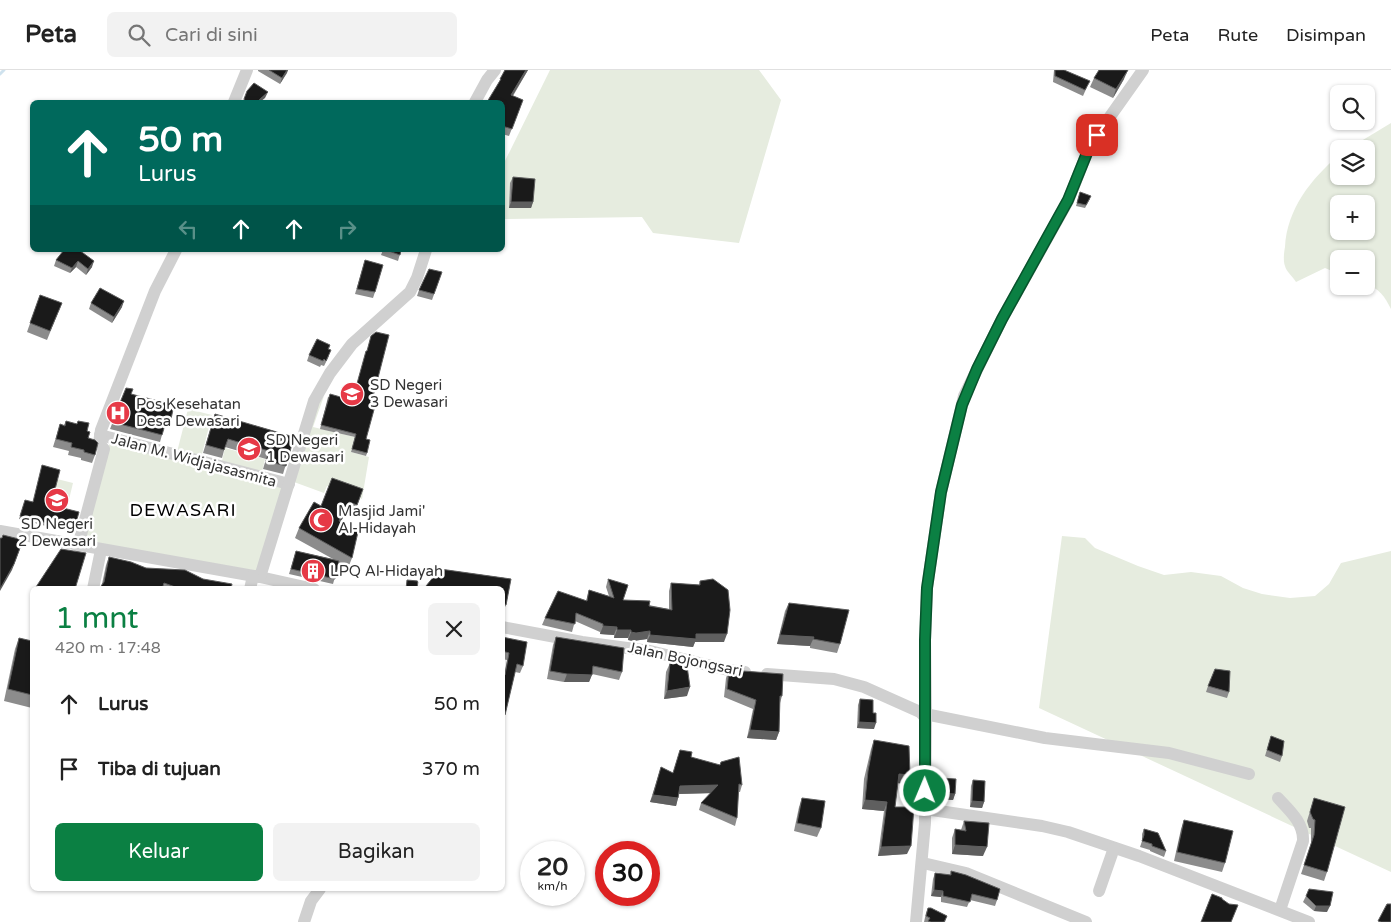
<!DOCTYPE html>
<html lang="id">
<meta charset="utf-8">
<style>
:root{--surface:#fff;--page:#f2f2f2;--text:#222;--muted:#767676;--line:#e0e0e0;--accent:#0b8043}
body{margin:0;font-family:"Varela Round",sans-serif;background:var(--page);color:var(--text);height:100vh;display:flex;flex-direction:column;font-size:19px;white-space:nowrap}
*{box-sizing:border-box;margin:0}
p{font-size:16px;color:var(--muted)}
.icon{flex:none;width:28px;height:28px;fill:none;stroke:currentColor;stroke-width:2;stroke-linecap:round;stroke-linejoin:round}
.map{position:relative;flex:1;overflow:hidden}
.sheet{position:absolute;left:30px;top:516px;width:475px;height:305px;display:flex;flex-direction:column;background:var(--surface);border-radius:8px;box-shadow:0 1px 4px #0004}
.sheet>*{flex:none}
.hud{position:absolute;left:30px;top:30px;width:475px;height:152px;border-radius:8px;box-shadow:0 1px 4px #0004;background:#00695c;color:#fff;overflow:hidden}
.fabs{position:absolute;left:1330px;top:15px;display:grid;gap:10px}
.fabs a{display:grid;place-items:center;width:45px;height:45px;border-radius:8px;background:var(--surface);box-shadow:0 1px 4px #0004;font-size:25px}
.speed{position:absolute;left:520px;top:771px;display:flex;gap:10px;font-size:25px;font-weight:700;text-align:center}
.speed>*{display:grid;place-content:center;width:65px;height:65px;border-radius:50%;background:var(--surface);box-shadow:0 1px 4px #0004;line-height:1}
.speed small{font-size:12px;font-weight:400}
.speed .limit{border:8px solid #d22;background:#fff;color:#111}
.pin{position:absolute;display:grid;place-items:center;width:42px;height:42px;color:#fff;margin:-21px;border-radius:10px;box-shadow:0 2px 8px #0006}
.me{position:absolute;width:55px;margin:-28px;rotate:1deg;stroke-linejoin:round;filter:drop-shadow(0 0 4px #0008)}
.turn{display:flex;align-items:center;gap:18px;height:105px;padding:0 25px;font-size:22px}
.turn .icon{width:65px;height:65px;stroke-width:2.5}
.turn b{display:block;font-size:35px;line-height:42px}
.lanes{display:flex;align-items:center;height:48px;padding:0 25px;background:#0003;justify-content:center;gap:25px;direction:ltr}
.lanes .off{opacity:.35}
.round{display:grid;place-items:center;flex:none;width:52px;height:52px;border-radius:8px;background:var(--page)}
.overview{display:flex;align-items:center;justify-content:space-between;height:85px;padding:0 25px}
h1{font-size:30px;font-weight:600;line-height:38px;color:var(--accent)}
.button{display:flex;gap:10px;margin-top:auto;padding:10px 25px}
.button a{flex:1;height:58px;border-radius:8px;background:var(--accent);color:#fff;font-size:20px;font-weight:600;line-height:58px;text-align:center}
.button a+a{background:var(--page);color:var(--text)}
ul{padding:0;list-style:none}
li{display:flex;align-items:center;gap:15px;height:65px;padding:0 25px}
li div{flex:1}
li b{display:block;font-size:19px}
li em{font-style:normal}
header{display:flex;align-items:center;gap:30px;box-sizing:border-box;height:70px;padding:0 25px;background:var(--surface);border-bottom:1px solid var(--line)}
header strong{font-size:24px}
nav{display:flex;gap:28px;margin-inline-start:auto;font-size:18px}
.search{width:350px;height:45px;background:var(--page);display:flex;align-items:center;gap:12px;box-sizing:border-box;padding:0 18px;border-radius:8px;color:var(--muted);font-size:19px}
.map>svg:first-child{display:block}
.green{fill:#e6ecdf;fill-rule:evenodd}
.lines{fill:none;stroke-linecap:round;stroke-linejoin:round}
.stream{stroke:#cfe2ee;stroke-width:3}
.minor{stroke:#d0d0d0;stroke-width:12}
.wall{fill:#8c8c8c}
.shaded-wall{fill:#5f5f5f}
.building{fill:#1a1a1a;stroke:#5f5f5f}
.route-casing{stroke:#07532c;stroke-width:12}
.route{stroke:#0b8043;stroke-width:9}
.labels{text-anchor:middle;stroke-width:5;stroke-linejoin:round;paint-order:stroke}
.poi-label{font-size:15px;fill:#333;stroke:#fff;text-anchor:start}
.street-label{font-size:15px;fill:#333;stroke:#fff}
.quarter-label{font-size:18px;letter-spacing:1px;fill:#000;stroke:#fff}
</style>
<header>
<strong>Peta</strong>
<div class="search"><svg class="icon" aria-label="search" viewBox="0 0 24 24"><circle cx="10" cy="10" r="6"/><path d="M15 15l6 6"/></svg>Cari di sini</div>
<nav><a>Peta</a><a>Rute</a><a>Disimpan</a></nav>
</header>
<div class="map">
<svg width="1391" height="852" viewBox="0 0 1391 852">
<rect width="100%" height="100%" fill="#fff"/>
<g class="green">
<polygon points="550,0 759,0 781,30 739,173 653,163 642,147 503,149 502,97"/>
<path d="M1391 53V239C1385 227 1379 218 1366 214V189H1339V204L1325 198 1296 212C1293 207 1286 201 1285 196 1283 191 1284 182 1285 177 1287 139 1311 109 1339 85V106H1366V79H1348ZM1339 134H1366V161H1339Z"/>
<polygon points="324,326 313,357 355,367 351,382 369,387 362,429 327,416 324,423 294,412 318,334"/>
<polygon points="188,339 212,345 201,388 177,382"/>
<polygon points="110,371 283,416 257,501 83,471"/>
<polygon points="225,378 265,389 262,402 222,391"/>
<polygon points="57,409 73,413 66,442 50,438"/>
<polygon points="1062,466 1085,468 1095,478 1138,496 1164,505 1191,502 1221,506 1243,518 1262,524 1290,528 1315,526 1329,514 1341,493 1391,481 1391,802 1039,638"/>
</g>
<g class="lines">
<polyline class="stream" points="0,4 4,0"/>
<g class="minor">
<polyline points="234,32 247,0"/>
<polyline points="475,32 487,10 495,0"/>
<polyline points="100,365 289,414"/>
<polyline points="0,461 260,507 314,519"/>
<polyline points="78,476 104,379 99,373 101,360 155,221 176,180"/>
<polyline points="260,507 314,331 330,303 352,274 410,222 417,208 426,180"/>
<polyline points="93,519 101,480"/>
<polyline points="250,519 253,506"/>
<polyline points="502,557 582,572 650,581 728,600 745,602"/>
<polyline points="767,604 834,609 864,617 920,642 924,646 926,652 925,753 916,852"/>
<polyline points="925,644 1045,668 1169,683 1249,704"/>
<polyline points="924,646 926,640 925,570 927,518 941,422 964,326 1002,249 1068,131 1087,83 1097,65 1143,0"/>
<path d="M1278 728C1290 741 1304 753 1303 771L1280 840"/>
<polyline points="925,739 1042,756 1068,762 1139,786 1309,852"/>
<polyline points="923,793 966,803 1086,852"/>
<polyline points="1099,821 1114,778"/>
<polyline points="304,852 311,831 320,819"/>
</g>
</g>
<g class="wall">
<polygon points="258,0 288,0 280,14 258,1"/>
<polygon points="505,0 528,0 513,26 523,30 509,66 502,64 502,32 497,16"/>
<polygon points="1054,0 1064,0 1087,17 1083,26 1053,12"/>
<polygon points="1094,8 1124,9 1113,28 1090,17"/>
<polygon points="513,107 533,132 531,138 509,138 510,113"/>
<polygon points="1080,122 1090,129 1085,138 1076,136"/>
<polygon points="64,180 92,197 86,205 76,197 70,203 54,196 56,190"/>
<polygon points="383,180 401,180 398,191 381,185"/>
<polygon points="365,190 375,222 373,228 355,224"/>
<polygon points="442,202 432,230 417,226 419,220"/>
<polygon points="40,225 62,233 47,270 27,262"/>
<polygon points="91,233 122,237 112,253 89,239"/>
<polygon points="330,275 329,279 329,286 324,296 321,295 320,297 307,291 309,285"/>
<polygon points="126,318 131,324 171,349 168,355 165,354 160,372 110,359"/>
<polygon points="328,327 351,330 371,335 366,369 367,383 366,386 351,382 355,367 320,359"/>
<polygon points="215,344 294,367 283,404 263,399 266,389 225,377 222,388 203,383"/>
<polygon points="66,351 87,361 95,385 92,393 81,390 81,388 68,385 69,381 53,377 60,354 64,355"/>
<polygon points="363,419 354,445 346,442 341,451 340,457 352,488 348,498 339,493 333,514 289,504 296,481 333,489 295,468 299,458 321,436"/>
<polygon points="25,430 32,432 51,435 79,442 73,463 19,449"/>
<polygon points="109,487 146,498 203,509 231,519 99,519 102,514 106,495"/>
<polygon points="440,499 511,509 506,535 502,544 502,519 425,519 426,516"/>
<polygon points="608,509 623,530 669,539 669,521 671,513 699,515 700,511 724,572 695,572 693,577 647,572 647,569 633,571 628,570 628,568 614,568 614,565 600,564 600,562 575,551 572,562 542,555 545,548 586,531 589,520 609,526 606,517"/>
<polygon points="789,533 840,574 837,583 810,578 810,576 777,574 785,541"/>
<polygon points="502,567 523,596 520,603 515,602 505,645 503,653 502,604 504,605 507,590 502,589"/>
<polygon points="556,567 622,602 619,610 592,604 589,612 564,612 547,609 553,575"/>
<polygon points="19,568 32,571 32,638 4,631 15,579"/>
<polygon points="670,593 687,626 664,629 666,602"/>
<polygon points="729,600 782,626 780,633 779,662 776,670 747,668 753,639 724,627 726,608"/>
<polygon points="1208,616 1229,622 1227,628 1206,622"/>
<polygon points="860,629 873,643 874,659 857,658 858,635"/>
<polygon points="1271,666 1282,686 1280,692 1265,686"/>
<polygon points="874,670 910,705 907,714 898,713 895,737 907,784 878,786 884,741 862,739 864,709 871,679"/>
<polygon points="680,680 691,687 742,715 740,722 738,722 737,748 735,756 699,740 701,733 711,723 679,724 676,736 650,732 661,697 673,703"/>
<polygon points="941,708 955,724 953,730 938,729 939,714"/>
<polygon points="973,710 984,732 982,738 970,737 971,716"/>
<polygon points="802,728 821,758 817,767 794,761 799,737"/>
<polygon points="1314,728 1327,802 1324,811 1301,804 1311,774 1311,758 1309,758 1307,751"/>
<polygon points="1184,750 1225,793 1222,802 1174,791 1181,759"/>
<polygon points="964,751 983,786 952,784 952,768 955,759 961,760"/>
<polygon points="1144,759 1166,781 1164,787 1150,781 1150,780 1140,777 1142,771 1142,764"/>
<polygon points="951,801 997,830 995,836 970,830 967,837 941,832 941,827 931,826 933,809 935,803 950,805"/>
<polygon points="1306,826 1327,842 1314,841 1303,832"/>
<polygon points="928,838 947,846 945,852 924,852 926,843"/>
</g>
<g class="shaded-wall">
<polygon points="287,0 288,0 287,3 280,14 282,8"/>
<polygon points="526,0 528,0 508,33 511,25"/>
<polygon points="1128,0 1124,9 1113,28 1116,19"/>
<polygon points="268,22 265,28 260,32 257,32"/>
<polygon points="511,132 533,132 531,138 509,138"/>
<polygon points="78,191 76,197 70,203 72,198"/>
<polygon points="94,191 92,197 86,205 88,199"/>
<polygon points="124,231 122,237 112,253 114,247"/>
<polygon points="349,432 346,442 336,461 339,451"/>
<polygon points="21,476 12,500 0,521 0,519"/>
<polygon points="36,517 69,519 36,519"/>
<polygon points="603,556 617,557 614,565 600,564"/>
<polygon points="617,560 631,560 628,568 614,568"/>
<polygon points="650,561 647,569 633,571 628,570 631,562"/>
<polygon points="696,564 727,564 724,572 695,572 693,577 647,572 650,565"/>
<polygon points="780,565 814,567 810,576 777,574"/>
<polygon points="567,604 592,605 589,612 564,612"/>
<polygon points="690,617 687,626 664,629 667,621"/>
<polygon points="859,652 876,653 874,659 857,658"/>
<polygon points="750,660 779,662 776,670 747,668"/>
<polygon points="899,704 910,705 907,714 896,713"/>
<polygon points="718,715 716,723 677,724 680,716"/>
<polygon points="940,723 955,724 953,730 938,729"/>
<polygon points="653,725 678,728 676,736 650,732"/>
<polygon points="865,730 887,732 884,741 862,739"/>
<polygon points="972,731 984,732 982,738 970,737"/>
<polygon points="955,775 987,777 983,786 952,784"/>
<polygon points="911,776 907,784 878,786 881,777"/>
<polygon points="934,820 943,821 941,827 931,826"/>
<polygon points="1316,836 1330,836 1327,842 1314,841"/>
</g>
<g class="building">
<polygon points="269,0 287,0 282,8"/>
<polygon points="505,0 526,0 511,25 523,30 512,59 502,56 502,32 487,32 501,9 500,9"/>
<polygon points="1055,0 1064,0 1090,11 1085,20 1055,6"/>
<polygon points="1099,0 1128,0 1116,19 1094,8"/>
<polygon points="254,13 268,22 257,32 245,32 244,29 247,21"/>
<polygon points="513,107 535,109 533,132 511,132"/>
<polygon points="1080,122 1091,126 1086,135 1077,133"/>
<polygon points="64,180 79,180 94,191 88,199 78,191 72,198 56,190"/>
<polygon points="386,180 401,180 400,185"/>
<polygon points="365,190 383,195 375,222 357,219"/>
<polygon points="429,199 442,202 434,224 419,220"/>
<polygon points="100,218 124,231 114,247 91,233"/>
<polygon points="40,225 62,233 50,261 30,253"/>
<polygon points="376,262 389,265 371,335 375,336 366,369 370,370 367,383 352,379 356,364 321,355 330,324 351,330 352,327 353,328 366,281 367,281 371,266"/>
<polygon points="317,269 330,275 328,279 331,280 326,291 324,289 323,291 309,285"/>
<polygon points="126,318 133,319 131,324 174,335 171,349 167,348 162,365 112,352"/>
<polygon points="215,344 294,367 286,396 266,391 269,381 228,369 224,380 206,375"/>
<polygon points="66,351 77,354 78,351 89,353 87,361 90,362 88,368 95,370 98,373 95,385 84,382 84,380 71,377 72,373 56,369 60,354 65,356"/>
<polygon points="42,395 60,400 51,435 79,442 74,460 20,446 25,430 33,432"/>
<polygon points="332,408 363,419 357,435 349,432 339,451 342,452 339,457 358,462 352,488 299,458 314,432 321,436"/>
<polygon points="3,465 23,470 14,494 0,519 0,468 2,468"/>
<polygon points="61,479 86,483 75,519 36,517"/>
<polygon points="296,481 339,491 335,509 291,499"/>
<polygon points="109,487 131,492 146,498 185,500 203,509 232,514 231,519 181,519 164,513 162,519 99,519 104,512"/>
<polygon points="440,499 511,509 506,535 502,534 502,519 437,519 426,516"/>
<polygon points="608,509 628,515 623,530 650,531 649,536 672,540 671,513 700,515 700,511 713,509 728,520 730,540 727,564 696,564 696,569 650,565 650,561 636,563 631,562 631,560 617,560 617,557 603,556 603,554 576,543 575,554 545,548 558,521 587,531 589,520 614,528"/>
<polygon points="407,510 418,511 417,519 406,519"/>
<polygon points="789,533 849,540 840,574 813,569 814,567 780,565"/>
<polygon points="502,567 527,572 523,596 517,594 505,645 502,645 502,604 505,605 509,583 502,581"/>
<polygon points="556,567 624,578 622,602 593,596 592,605 567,604 550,601"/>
<polygon points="19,568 32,571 32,625 8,619"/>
<polygon points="686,589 690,617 667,621 670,593"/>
<polygon points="1215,599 1230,601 1229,622 1208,616"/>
<polygon points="729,600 783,604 782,626 780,626 779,662 750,660 756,630 727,619"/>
<polygon points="860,629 873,630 873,643 876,643 876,653 859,652"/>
<polygon points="1271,666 1284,671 1282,686 1267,680"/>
<polygon points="874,670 909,676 910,705 899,704 895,737 914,737 911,776 881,777 887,732 865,730 868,701"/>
<polygon points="680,680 692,682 691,687 720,695 721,692 739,687 742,715 739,714 737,748 701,733 718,715 680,716 678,728 653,725 661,697 673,703"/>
<polygon points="941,708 956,709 955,724 940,723"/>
<polygon points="973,710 985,711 984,732 972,731"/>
<polygon points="802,728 825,731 821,758 797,753"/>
<polygon points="1314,728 1345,737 1327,802 1304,795 1314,765 1315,750 1313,749 1310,742"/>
<polygon points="1184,750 1233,761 1225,793 1177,782"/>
<polygon points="964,751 989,753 987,777 955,775 955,759 966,761"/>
<polygon points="1144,759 1158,763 1166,781 1152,776 1152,774 1142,771 1144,765"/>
<polygon points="951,801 966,805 1000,819 997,830 972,824 970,832 943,826 943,821 934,820 935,803 951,805"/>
<polygon points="1309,819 1333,822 1330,836 1316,836 1306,826"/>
<polygon points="1212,824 1222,828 1222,829 1229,834 1238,835 1231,852 1201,852"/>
<polygon points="1387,834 1391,834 1391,852 1381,852 1378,851"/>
<polygon points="928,838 931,838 947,846 944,852 931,852 928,851 930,848 926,846"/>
</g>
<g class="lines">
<g class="route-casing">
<polyline id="route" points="925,721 925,570 927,518 941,422 962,335 977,299 1002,249 1068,130 1087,83 1097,65"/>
</g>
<use href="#route" class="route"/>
</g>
<defs>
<g id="school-disc" transform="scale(1.25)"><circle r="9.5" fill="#e63946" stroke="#fff"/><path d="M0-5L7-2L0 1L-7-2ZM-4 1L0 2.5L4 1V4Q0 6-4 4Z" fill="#fff"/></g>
<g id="hospital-disc" transform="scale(1.25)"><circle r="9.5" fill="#e63946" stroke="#fff"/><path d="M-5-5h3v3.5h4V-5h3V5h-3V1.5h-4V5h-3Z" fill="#fff"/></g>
<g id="mosque-disc" transform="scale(1.25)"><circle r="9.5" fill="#e63946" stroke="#fff"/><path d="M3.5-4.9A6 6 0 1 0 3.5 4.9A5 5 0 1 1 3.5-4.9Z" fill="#fff"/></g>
<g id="building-disc" transform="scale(1.25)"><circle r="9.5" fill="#e63946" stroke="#fff"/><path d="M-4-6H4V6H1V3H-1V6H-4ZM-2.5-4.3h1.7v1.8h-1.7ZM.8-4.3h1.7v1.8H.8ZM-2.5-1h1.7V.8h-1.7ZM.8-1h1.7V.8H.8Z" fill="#fff"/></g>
</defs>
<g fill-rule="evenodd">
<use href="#school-disc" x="352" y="324"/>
<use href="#hospital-disc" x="118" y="343"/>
<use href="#school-disc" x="249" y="379"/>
<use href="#school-disc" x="57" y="430"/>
<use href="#mosque-disc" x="321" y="450"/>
<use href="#building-disc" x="313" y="501"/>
</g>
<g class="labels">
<g class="poi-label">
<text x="370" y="320">SD Negeri<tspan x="370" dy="17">3 Dewasari</tspan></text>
<text x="136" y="339">Pos Kesehatan<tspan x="136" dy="17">Desa Dewasari</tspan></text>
<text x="266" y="375">SD Negeri<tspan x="266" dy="17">1 Dewasari</tspan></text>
<text x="338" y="446">Masjid Jami'<tspan x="338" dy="17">Al-Hidayah</tspan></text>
<text x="57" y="459" text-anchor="middle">SD Negeri<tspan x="57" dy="17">2 Dewasari</tspan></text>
<text x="330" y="506">LPQ Al-Hidayah</text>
</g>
<g class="street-label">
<text transform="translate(194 390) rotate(15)" y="5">Jalan M. Widjajasasmita</text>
<text transform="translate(685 589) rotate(12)" y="5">Jalan Bojongsari</text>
</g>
<g class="quarter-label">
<text x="183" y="446">DEWASARI</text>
</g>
</g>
</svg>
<div class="fabs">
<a><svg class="icon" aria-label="search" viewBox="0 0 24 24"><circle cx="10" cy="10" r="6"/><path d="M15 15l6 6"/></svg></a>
<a><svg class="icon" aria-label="layers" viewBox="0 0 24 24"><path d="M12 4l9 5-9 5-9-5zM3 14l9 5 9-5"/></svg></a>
<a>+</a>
<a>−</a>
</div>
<div class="speed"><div>20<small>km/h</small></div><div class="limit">30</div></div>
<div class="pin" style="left:1097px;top:65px;background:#d93025"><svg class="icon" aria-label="arrive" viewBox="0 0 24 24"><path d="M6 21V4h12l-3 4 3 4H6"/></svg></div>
<svg class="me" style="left:925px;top:721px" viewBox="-20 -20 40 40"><circle r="17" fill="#0b8043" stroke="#fff" stroke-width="3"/><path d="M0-11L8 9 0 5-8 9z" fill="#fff"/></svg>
<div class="hud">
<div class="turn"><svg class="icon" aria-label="ahead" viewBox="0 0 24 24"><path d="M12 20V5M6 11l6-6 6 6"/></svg><div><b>50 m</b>Lurus</div></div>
<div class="lanes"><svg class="icon off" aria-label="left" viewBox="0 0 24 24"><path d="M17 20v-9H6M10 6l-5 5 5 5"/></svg><svg class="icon" aria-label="ahead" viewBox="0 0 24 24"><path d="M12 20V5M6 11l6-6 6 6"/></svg><svg class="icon" aria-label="ahead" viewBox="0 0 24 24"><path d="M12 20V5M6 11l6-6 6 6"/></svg><svg class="icon off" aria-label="right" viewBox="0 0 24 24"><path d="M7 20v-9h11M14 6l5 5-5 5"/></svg></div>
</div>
<section class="sheet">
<div class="overview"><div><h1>1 mnt</h1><p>420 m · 17:48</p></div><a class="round"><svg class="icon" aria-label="close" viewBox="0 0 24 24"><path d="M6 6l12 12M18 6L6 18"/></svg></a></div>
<ul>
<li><svg class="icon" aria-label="ahead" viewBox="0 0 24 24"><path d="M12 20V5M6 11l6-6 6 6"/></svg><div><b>Lurus</b></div><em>50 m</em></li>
<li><svg class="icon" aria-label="arrive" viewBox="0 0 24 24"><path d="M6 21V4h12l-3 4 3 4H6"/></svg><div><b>Tiba di tujuan</b></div><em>370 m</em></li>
</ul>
<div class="button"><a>Keluar</a><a>Bagikan</a></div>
</section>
</div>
